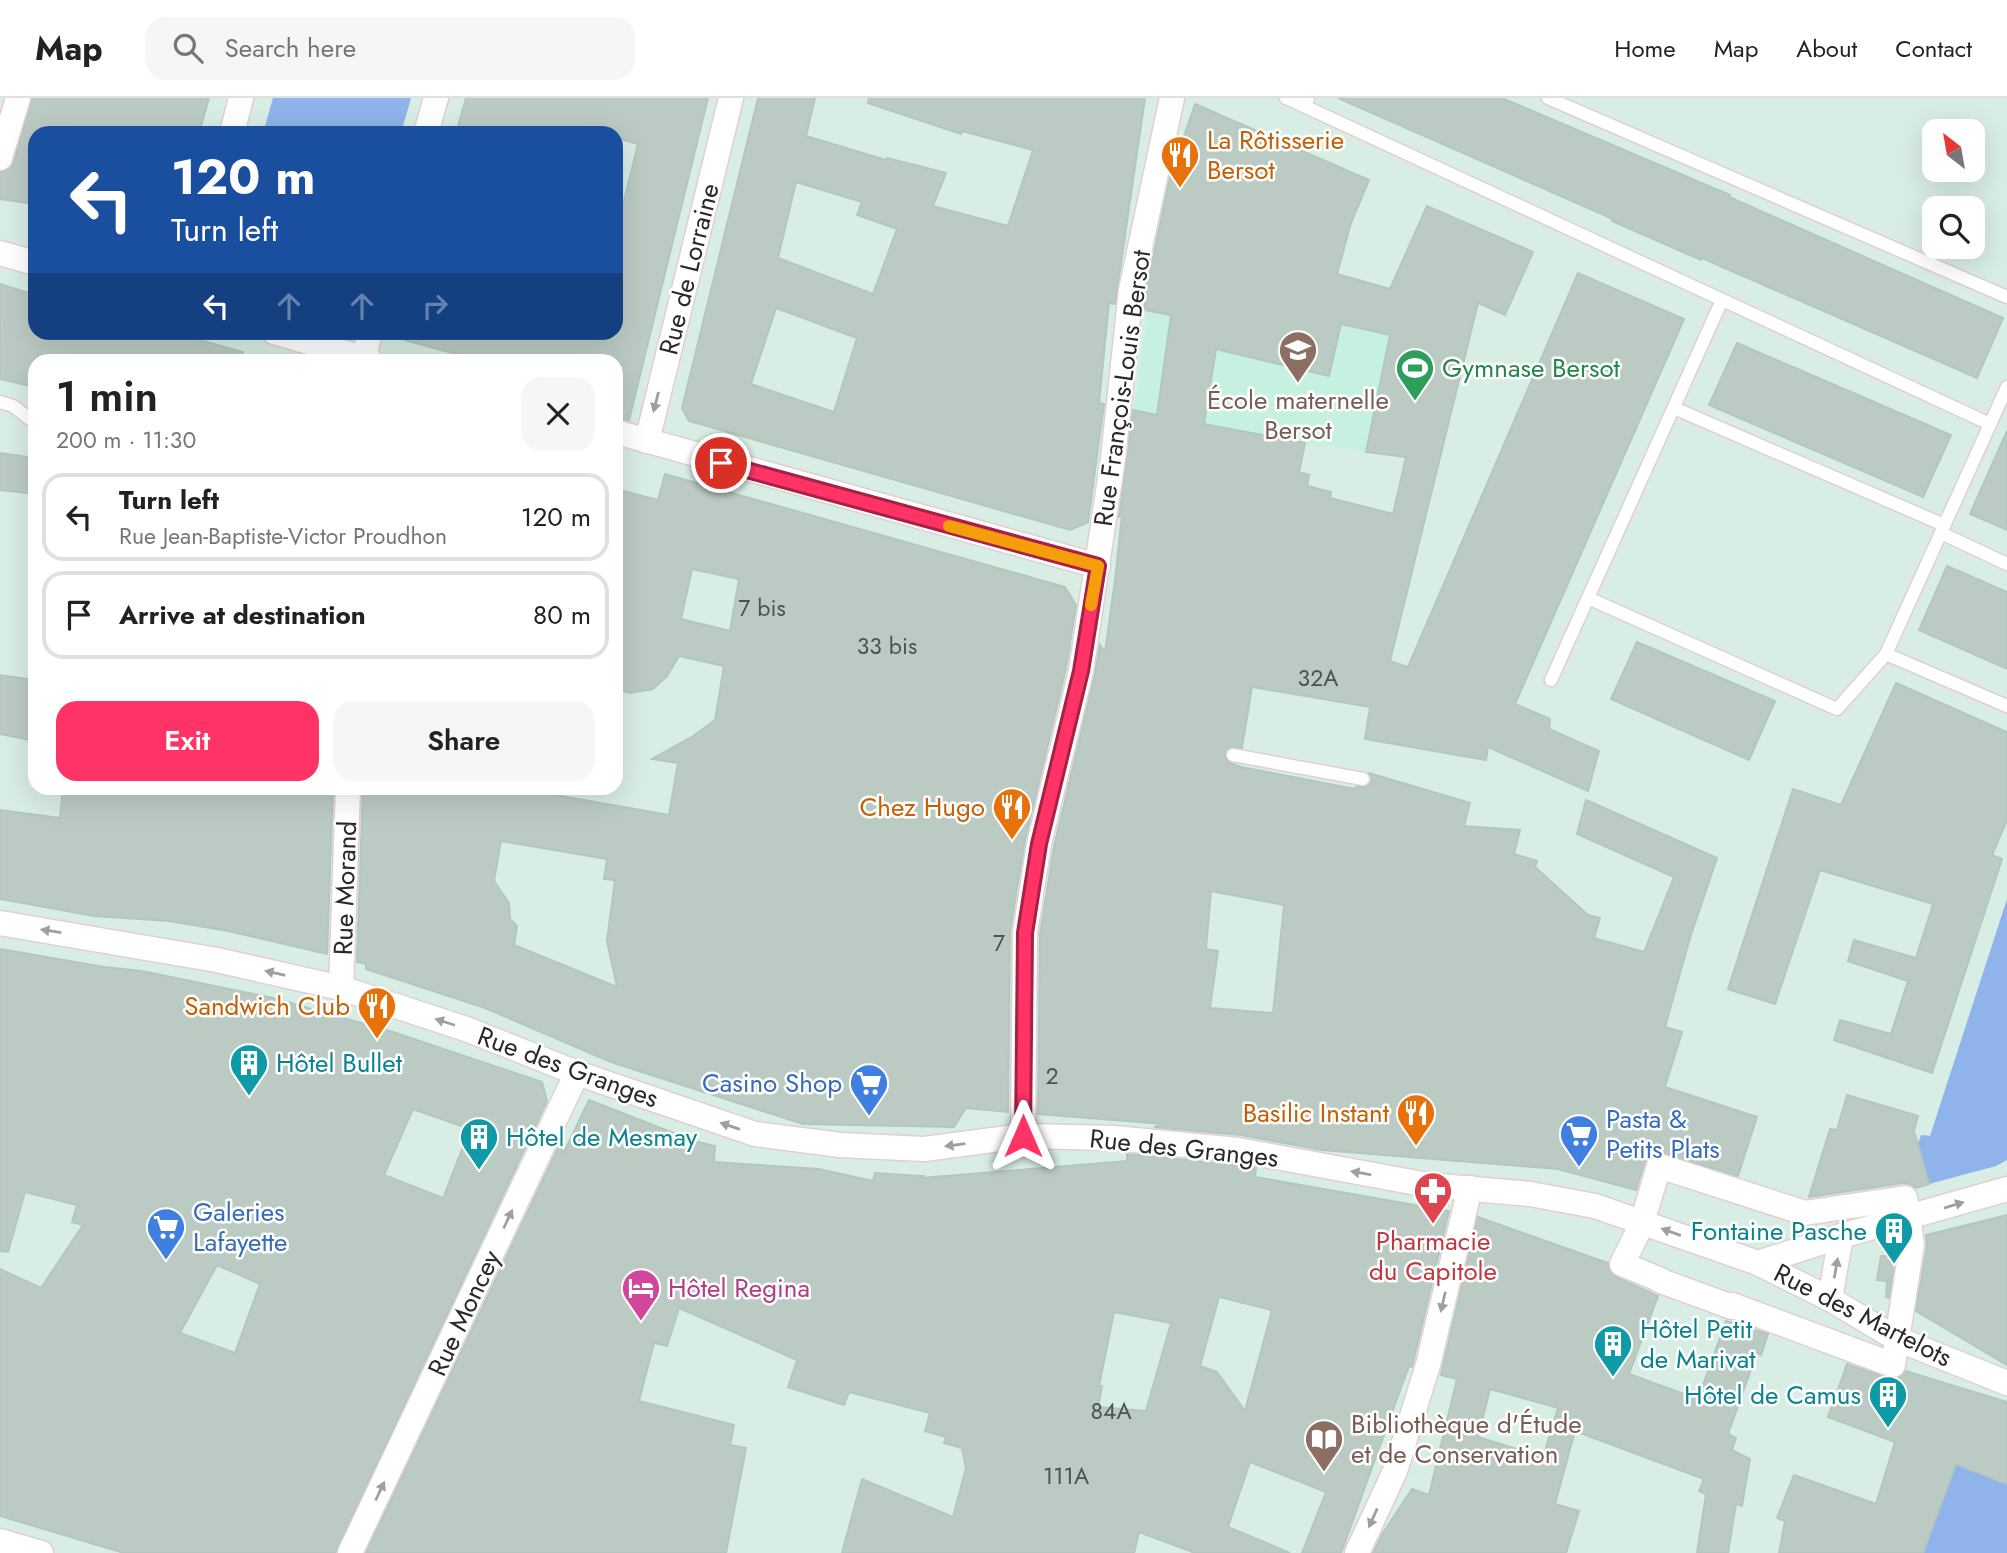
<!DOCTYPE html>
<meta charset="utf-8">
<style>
:root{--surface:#fff;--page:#f6f6f6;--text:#222;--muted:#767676;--line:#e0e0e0;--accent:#f36}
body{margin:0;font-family:Jost,sans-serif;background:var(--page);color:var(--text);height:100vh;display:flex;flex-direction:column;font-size:26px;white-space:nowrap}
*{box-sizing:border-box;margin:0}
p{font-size:23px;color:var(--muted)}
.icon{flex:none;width:38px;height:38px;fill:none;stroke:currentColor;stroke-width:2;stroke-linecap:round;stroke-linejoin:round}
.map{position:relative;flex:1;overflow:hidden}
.drawer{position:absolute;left:28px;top:256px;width:595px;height:441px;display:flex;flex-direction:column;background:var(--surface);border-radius:21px;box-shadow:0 7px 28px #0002}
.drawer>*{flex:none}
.hud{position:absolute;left:28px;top:28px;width:595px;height:214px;border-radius:21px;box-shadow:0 7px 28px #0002;background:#1a4fa0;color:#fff;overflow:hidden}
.needle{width:46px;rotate:329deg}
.controls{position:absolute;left:1922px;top:21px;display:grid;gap:14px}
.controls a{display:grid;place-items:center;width:63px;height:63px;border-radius:14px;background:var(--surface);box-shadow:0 7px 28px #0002;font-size:35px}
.pin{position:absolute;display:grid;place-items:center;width:60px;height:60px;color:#fff;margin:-30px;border:4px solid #fff;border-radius:50%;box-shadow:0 2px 7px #0007}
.me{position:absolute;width:77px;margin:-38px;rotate:0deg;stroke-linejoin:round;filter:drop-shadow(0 0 5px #0008)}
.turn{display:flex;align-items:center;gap:24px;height:147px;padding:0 28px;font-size:32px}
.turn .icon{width:91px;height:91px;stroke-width:2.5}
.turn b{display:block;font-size:49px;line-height:60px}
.lanes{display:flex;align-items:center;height:66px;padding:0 28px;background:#0003;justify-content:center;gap:35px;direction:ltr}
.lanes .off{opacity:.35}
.round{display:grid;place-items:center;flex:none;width:74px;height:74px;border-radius:21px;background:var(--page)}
.head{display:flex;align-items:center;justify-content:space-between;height:119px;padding:0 28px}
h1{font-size:42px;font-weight:600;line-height:52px}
.action{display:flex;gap:14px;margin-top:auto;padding:14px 28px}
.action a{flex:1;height:80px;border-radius:21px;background:var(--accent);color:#fff;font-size:28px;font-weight:600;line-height:80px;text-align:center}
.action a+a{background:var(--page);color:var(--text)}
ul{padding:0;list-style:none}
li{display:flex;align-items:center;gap:21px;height:88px;margin:0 14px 10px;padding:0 14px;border:4px solid var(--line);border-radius:21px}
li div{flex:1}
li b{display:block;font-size:26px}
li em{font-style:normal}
header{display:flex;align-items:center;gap:42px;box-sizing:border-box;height:98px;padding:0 35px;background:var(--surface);border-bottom:2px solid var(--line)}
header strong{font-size:33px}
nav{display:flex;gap:38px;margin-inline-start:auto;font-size:24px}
.search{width:490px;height:63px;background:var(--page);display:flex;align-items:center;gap:18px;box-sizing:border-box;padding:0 24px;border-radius:21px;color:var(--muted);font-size:26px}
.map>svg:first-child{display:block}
.education{fill:#c6f1e0}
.green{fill:#8fb3ea}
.building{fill:#bbcbc4;stroke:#b2c8bf;stroke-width:2;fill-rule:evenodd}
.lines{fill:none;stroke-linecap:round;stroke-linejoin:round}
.service-casing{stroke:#e4ced3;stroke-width:15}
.minor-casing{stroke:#e4ced3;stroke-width:27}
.service{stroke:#fff;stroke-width:12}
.minor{stroke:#fff;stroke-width:24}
.oneway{fill:#9f9f9f}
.route-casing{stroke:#a62142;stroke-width:18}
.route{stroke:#f36;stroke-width:12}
.slow{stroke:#f59e0b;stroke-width:12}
.labels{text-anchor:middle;stroke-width:5;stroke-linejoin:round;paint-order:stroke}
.number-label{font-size:23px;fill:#4e5250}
.food-label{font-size:26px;fill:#c56008;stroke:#fff;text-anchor:end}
.street-label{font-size:26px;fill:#292929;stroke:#fff}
.leisure-label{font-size:26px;fill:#27864d;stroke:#fff;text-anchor:start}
.education-label{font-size:26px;fill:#785e54;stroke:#fff}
.culture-label{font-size:26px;fill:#0d838f;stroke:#fff;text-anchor:start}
.shop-label{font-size:26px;fill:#366cbe;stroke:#fff;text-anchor:start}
.health-label{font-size:26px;fill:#be3a42;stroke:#fff}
.hotel-label{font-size:26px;fill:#b23c85;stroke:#fff;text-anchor:start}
</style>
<header>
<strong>Map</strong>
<div class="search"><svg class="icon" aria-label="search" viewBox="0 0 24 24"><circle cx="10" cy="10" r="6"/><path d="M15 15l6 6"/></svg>Search here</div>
<nav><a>Home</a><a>Map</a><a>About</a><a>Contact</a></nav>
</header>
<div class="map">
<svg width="2007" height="1455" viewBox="0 0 2007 1455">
<rect width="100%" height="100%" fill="#d8ede3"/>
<polygon class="education" points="1336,174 1338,176 1453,208 1456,200 1478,208 1438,363 1305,345 1134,312 1151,189"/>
<g class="green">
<polygon points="273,0 411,0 401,35 263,35"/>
<polygon points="2007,801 2007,1062 1996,1068 1929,1086 1925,1070 1907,1075 1921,1037 1930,1038"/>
<polygon points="1956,1366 2007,1386 2007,1455 1923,1455"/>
</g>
<g class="building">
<polygon points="32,0 209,0 199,35 35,35 35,106 0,101 0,74 10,71 14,64"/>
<polygon points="466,0 708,0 629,322 616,320 616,262 477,262 405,242 406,234 616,234 616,120 620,119 638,46 616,40 616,35 456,35"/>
<path d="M758 0H815L806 38 886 62 887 60 946 75 933 108 1008 128 1033 52 962 33 961 36 868 5 869 0H1145L1115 206 1109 205 1099 305 1104 306 1088 424 1070 432 689 323 682 310ZM796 84 862 104 857 117 897 131 873 196 778 160ZM776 210 857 240 834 314 751 286Z"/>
<polygon points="1338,0 1502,0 1730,97 1729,99 2003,220 1977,280 1702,160 1701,162 1612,123 1613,121"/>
<path d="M1195 6 1369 82 1351 125 1337 176 1390 191 1427 108 1533 154 1505 217 1478 205 1390 563 1408 569 1578 175 1684 221 1515 606 1550 621 1549 631 1599 653 1588 693 1488 649 1486 662 1365 641 1370 609 1252 589 1242 650 1229 649 1224 656 1228 664 1241 669 1355 691 1356 689H1365L1370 686 1372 682 1369 675 1470 705 1464 728 1520 732 1514 756 1537 763 1535 769 1588 817 1600 820 1594 840 1644 854 1674 779 1577 736 1586 702 1717 760 1690 840 1665 929 1682 934 1665 989 1757 1019 1738 1078 1656 1053 1649 1057 1645 1063 1636 1092 1558 1071 1322 1052 1241 1037 1154 1029 1164 1026 1038 1016 1040 836 1054 749 1095 576 1100 547 1105 555 1115 482 1122 418 1119 419 1133 312 1157 317 1171 217 1144 212 1146 194 1170 79ZM1341 226 1390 237 1366 354 1406 359 1393 416 1330 400 1331 394 1307 388 1309 377 1299 374 1305 345 1204 326 1216 251 1329 278ZM1211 793 1284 807 1273 915 1210 910 1218 853 1206 851Z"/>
<polygon points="0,186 35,197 35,234 170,234 243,254 242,262 35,262 35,289 0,281"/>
<polygon points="1737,245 1951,337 1923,399 1709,307"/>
<polygon points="2007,333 2007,432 1970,416"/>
<polygon points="0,355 35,360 35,396 0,392"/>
<path d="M665 376 1065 489 1076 507 1066 570 1025 742 1010 833 1008 1014 966 1010 954 1029 803 1026 611 964 485 910 366 871V866L357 864 363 690H528L527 692 669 717 678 665 652 661 693 638 715 622 724 568 679 558 667 578 653 591 630 595 616 591V391L658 402ZM692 471 739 481 730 533 681 521ZM501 743 607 761 604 781 615 782 607 843 617 889 514 847 517 828 510 821 509 805 494 783Z"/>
<polygon points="1947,468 2007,494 2007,571 1919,532"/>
<polygon points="1637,544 1775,603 1749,662 1611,601"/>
<polygon points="0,577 35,582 35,643 0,636"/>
<polygon points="1896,585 2007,634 2007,722 1992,757 2002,761 1932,975 1834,942 1840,922 1891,936 1908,883 1848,863 1854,842 1916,860 1933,806 1820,772 1775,906 1728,891 1793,691 1841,707"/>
<polygon points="63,690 333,690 327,856 228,833 169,823 94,818 0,801 0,712 60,720"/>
<path d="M0 851 104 869 142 873 273 900 393 934 542 984 547 1003 335 1455H124L0 1418V1171L41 1190 83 1127 72 1124 77 1107 25 1094 8 1154 0 1153ZM413 1011 470 1031 443 1100 384 1077ZM217 1167 260 1186 235 1255 180 1235Z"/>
<polygon points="1847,997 1918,1018 1913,1036 1915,1036 1929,1086 1916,1090 1910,1086 1903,1085 1809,1099 1830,1031 1837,1032"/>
<path d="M589 1002 694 1043 715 1048 714 1064 819 1071 873 1083 875 1075 923 1078 921 1080 1127 1063V1056L1236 1067 1256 1070 1255 1079 1449 1113 1412 1269 1409 1268 1341 1455H1302L1326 1394 1250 1364 1228 1429 1290 1455H1195L1139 1434 1134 1455H842L862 1381 953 1419 966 1370 962 1350 944 1345 946 1339 925 1333 930 1315 849 1294 844 1307 788 1289 797 1262 679 1210 667 1248 654 1245 639 1303 734 1327 730 1347 746 1350 726 1455H366L560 1046 563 1056ZM1219 1199 1272 1212 1245 1313 1217 1274 1200 1268ZM1114 1214 1171 1225 1146 1313 1098 1309 1102 1288H1099Z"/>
<polygon points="2007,1117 2007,1267 1916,1213 1927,1148 1926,1137"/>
<path d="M1478 1119 1608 1165 1610 1174 1616 1179 1658 1198 1629 1276 1698 1301 1726 1223 1768 1236 1761 1257 1757 1255 1728 1336 1736 1340 1732 1352 1750 1361 1742 1408 1736 1406 1728 1455H1697L1706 1396 1699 1393 1704 1381 1575 1333 1555 1406 1579 1413 1566 1455H1373L1383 1435 1412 1391 1429 1397 1457 1281 1441 1277ZM1490 1291 1558 1310 1543 1359 1478 1339Z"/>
<polygon points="1895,1145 1897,1146 1889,1200 1886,1199 1887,1183 1877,1182 1881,1158 1893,1158"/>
<polygon points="1847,1266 1889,1281 1897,1281 1906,1273 2007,1304 2007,1386 1956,1366 1923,1455 1779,1455 1785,1423 1777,1420 1794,1377 1876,1406 1895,1344 1828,1319"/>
</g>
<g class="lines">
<g class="service-casing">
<g id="service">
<polyline points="1286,0 1304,8 1308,0"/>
<polyline points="1548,0 2007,199"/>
<polyline points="1304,8 1990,326"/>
<polyline points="2007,289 1886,556 2007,608"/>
<polyline points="0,304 13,308 35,325"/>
<polyline points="1674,310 1944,427"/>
<polyline points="1941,435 2007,466"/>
<polyline points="1588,500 1837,611 1886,556"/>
<polyline points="1551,582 1722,202"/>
<polyline points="1233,657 1363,681"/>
</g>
</g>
<g class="minor-casing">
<g id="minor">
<polyline points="232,35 241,0"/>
<polyline points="426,35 436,0"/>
<polyline points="0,60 18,0"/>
<polyline points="0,155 35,165"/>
<polyline points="274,234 370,262"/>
<polyline points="363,262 370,234"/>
<polyline points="616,334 1098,468"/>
<polyline points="647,343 731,0"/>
<polyline points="0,825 217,862 341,890 466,931 577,975 755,1036 840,1047 924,1051 1023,1038 1114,1040 1238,1052 1428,1087 1530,1096 1595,1108 1758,1165 1830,1201 1897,1241 2007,1285"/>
<polyline points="341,890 348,690"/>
<polyline points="1023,1038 1025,835 1039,746 1081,573 1113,361 1131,192 1172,0"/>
<polygon points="1659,1068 1805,1115 1905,1100 1912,1146 1893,1267 1732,1207 1732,1209 1661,1183 1661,1182 1622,1166 1641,1128"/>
<polyline points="1758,1165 1841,1138 2007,1091"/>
<polyline points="1830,1201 1841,1138"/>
<polyline points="0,1443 41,1455"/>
<polyline points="350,1455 577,975"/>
<polyline points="1357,1455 1395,1373 1428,1267 1470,1090"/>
</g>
</g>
<use href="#service" class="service"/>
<use href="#minor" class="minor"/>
</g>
<defs><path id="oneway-solid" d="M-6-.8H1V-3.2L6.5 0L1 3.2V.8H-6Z" transform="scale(1.75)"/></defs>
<g class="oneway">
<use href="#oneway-solid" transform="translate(656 304) rotate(104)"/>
<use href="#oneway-solid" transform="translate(51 833) rotate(-171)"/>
<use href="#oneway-solid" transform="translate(275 875) rotate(-167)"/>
<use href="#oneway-solid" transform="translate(445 924) rotate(-162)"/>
<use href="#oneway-solid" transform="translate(730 1028) rotate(-161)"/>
<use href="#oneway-solid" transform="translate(955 1047) rotate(172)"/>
<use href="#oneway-solid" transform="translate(1361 1075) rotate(-170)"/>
<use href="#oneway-solid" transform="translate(1954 1107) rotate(-17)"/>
<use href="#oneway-solid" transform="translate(508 1121) rotate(-65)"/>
<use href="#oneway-solid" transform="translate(1671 1134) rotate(-160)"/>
<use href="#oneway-solid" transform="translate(1836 1170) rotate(-80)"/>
<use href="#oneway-solid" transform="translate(1443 1204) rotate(103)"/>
<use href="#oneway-solid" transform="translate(380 1393) rotate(-65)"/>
<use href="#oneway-solid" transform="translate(1373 1420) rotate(114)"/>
</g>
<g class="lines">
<g class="route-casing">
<polyline id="route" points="721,365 1098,468 1081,573 1039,746 1025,835 1023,1038"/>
</g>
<use href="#route" class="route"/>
<polyline class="slow" points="949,428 1098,468 1091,507"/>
</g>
<defs>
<g id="restaurant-pin" transform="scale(2.0125)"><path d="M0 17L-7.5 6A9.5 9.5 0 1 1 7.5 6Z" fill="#e8710a" stroke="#fff"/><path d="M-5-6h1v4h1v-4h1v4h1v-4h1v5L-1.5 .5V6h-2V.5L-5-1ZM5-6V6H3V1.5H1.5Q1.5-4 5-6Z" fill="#fff"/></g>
<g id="school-pin" transform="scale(2.0125)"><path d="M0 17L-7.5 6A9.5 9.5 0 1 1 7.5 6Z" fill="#8d6e63" stroke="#fff"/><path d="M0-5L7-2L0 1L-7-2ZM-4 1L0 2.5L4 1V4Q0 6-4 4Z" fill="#fff"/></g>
<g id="stadium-pin" transform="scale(2.0125)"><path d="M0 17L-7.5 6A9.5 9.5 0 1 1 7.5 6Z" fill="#2e9e5b" stroke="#fff"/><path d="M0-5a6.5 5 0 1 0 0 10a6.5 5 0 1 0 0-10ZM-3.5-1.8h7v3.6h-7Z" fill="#fff"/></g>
<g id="building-pin" transform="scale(2.0125)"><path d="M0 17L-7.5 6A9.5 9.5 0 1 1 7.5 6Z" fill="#0f9aa8" stroke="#fff"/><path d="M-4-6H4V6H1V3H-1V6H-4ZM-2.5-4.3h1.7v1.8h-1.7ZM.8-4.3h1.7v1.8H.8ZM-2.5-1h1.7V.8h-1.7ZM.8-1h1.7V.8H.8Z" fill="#fff"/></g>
<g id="supermarket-pin" transform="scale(2.0125)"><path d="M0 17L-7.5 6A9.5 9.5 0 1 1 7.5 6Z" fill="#3f7fe0" stroke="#fff"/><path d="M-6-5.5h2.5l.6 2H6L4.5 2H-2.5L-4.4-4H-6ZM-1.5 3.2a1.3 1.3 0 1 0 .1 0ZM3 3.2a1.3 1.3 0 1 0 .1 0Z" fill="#fff"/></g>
<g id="pharmacy-pin" transform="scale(2.0125)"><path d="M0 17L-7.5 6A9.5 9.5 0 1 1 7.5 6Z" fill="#e0444e" stroke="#fff"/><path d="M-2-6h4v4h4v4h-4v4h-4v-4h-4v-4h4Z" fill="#fff"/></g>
<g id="hotel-pin" transform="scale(2.0125)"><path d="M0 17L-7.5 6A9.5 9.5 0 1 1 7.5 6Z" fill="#d1479c" stroke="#fff"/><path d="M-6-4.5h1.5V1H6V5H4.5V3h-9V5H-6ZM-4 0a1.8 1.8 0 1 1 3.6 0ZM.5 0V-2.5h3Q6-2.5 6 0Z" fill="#fff"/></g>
<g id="library-pin" transform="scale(2.0125)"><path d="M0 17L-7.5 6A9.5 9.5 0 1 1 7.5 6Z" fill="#8d6e63" stroke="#fff"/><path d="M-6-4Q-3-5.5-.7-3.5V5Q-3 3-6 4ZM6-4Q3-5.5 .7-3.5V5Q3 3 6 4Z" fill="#fff"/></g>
</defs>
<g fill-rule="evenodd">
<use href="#restaurant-pin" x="1180" y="57"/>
<use href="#school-pin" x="1298" y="252"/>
<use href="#stadium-pin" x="1415" y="270"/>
<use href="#restaurant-pin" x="1012" y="709"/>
<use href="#restaurant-pin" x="377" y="908"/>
<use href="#building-pin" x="249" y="965"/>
<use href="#supermarket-pin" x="869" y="985"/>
<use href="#restaurant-pin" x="1416" y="1015"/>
<use href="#supermarket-pin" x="1579" y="1036"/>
<use href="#building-pin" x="479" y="1039"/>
<use href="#pharmacy-pin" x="1433" y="1093"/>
<use href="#supermarket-pin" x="166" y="1129"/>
<use href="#building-pin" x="1894" y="1133"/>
<use href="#hotel-pin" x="641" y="1190"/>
<use href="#building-pin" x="1613" y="1246"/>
<use href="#building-pin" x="1888" y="1297"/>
<use href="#library-pin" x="1324" y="1341"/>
</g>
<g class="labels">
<g class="number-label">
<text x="762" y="518">7 bis</text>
<text x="887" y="556">33 bis</text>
<text x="1318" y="588">32A</text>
<text x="999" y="853">7</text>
<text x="1052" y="986">2</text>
<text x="1111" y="1321">84A</text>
<text x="1066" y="1386">111A</text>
</g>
<g class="food-label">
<text x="1207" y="51" text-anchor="start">La Rôtisserie<tspan x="1207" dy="30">Bersot</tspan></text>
<text x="985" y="718">Chez Hugo</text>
<text x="350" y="917">Sandwich Club</text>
<text x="1389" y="1024">Basilic Instant</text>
</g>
<g class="street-label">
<text transform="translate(689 171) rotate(-76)" y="9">Rue de Lorraine</text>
<text transform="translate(1122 290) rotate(-82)" y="9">Rue François-Louis Bersot</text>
<text transform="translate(345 790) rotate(-88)" y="9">Rue Morand</text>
<text transform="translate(568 969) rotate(20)" y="9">Rue des Granges</text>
<text transform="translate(1184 1050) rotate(6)" y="9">Rue des Granges</text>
<text transform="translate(464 1215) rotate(-65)" y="9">Rue Moncey</text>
<text transform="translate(1863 1217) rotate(27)" y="9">Rue des Martelots</text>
</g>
<g class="leisure-label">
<text x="1442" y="279">Gymnase Bersot</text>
</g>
<g class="education-label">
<text x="1298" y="311">École maternelle<tspan x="1298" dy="30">Bersot</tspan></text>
<text x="1351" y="1335" text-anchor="start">Bibliothèque d'Étude<tspan x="1351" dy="30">et de Conservation</tspan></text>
</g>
<g class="culture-label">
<text x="276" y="974">Hôtel Bullet</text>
<text x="506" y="1048">Hôtel de Mesmay</text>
<text x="1867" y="1142" text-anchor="end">Fontaine Pasche</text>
<text x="1640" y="1240">Hôtel Petit<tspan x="1640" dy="30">de Marivat</tspan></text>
<text x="1861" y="1306" text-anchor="end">Hôtel de Camus</text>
</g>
<g class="shop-label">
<text x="842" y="994" text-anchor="end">Casino Shop</text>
<text x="1606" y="1030">Pasta &amp;<tspan x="1606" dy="30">Petits Plats</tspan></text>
<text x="193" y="1123">Galeries<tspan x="193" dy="30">Lafayette</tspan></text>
</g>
<g class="health-label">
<text x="1433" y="1152">Pharmacie<tspan x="1433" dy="30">du Capitole</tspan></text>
</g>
<g class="hotel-label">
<text x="668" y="1199">Hôtel Regina</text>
</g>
</g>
</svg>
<div class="controls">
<a><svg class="needle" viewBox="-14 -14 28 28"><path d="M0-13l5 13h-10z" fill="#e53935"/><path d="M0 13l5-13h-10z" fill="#767676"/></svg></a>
<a><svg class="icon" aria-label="search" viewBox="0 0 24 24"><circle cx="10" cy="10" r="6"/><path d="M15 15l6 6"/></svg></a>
</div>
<div class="pin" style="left:721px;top:365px;background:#d93025"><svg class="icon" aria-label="arrive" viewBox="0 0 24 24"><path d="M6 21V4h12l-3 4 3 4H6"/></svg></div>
<svg class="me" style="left:1023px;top:1038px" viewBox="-20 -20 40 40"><path d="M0-17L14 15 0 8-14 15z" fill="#f36" stroke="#fff" stroke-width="4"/></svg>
<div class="hud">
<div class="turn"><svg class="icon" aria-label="left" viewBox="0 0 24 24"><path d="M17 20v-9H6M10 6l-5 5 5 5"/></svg><div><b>120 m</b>Turn left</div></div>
<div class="lanes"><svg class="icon" aria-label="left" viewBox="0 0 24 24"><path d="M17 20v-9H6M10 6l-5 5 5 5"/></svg><svg class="icon off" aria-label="ahead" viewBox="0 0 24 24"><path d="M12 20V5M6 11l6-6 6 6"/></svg><svg class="icon off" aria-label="ahead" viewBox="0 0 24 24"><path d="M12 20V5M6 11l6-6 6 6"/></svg><svg class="icon off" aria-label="right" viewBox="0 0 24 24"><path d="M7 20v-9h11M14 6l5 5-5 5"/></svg></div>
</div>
<section class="drawer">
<div class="head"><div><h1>1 min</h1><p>200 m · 11:30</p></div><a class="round"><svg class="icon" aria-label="close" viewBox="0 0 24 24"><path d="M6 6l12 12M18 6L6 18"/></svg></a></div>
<ul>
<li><svg class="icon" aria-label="left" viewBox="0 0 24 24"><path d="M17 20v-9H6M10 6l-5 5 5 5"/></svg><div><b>Turn left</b><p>Rue Jean-Baptiste-Victor Proudhon</p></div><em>120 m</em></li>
<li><svg class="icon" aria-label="arrive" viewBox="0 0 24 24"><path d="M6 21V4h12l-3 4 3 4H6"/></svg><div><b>Arrive at destination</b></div><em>80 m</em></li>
</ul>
<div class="action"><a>Exit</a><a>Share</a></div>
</section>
</div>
